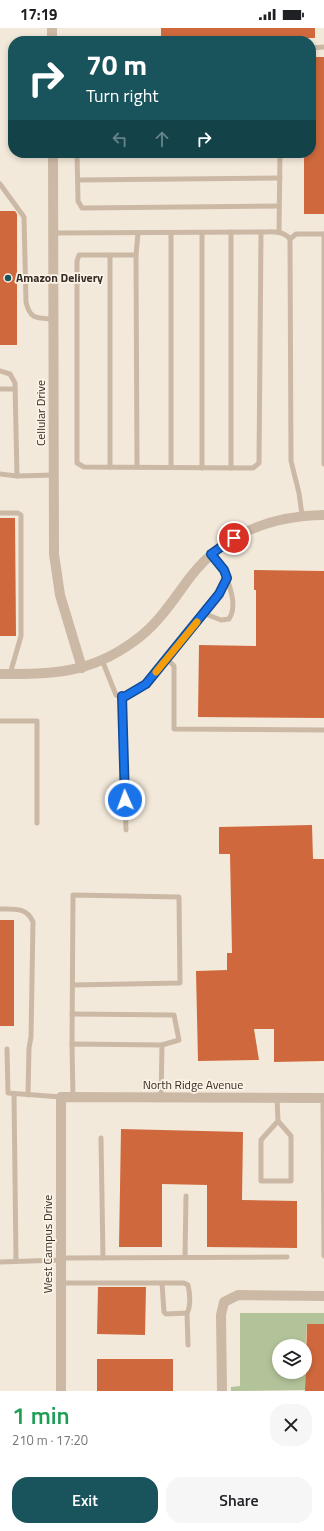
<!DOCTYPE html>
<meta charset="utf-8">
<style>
:root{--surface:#fff;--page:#f6f6f6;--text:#202124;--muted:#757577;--accent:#19535c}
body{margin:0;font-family:"Titillium Web",sans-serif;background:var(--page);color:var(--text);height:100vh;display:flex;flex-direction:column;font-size:15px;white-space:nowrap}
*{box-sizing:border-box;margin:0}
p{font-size:13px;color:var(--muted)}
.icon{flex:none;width:22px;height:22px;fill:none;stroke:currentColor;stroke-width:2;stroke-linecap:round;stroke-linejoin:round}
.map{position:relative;height:1363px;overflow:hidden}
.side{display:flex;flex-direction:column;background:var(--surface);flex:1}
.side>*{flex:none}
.guide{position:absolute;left:8px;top:8px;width:308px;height:122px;border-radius:16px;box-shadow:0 2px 6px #0003;background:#19535c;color:#fff;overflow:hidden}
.buttons{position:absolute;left:272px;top:1311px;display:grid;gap:8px}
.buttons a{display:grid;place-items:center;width:40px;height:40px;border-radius:50%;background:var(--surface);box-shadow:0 2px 6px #0003;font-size:20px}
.pin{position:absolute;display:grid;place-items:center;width:34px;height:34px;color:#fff;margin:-17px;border:2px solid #fff;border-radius:50%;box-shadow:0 1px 4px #0007}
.me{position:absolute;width:44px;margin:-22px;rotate:358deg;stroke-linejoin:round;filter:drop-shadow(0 0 3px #0008)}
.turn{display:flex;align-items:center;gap:14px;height:84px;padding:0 12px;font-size:18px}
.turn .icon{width:52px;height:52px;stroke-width:2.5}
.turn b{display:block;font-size:28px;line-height:34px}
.lanes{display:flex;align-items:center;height:38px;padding:0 12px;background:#0003;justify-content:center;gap:20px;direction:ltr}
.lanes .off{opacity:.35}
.round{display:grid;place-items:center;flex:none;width:42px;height:42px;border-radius:16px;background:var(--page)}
.headline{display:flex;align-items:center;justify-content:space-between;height:68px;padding:0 12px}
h1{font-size:24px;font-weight:600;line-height:30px;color:#1e9e55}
.cta{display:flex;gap:8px;margin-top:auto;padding:8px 12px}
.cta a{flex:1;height:46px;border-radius:16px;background:var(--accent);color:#fff;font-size:16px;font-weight:600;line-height:46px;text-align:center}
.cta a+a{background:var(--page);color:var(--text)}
.status{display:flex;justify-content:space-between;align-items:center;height:28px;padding:0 20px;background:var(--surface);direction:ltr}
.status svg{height:11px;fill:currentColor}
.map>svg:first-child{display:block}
.green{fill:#b2c399}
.building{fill:#cf693d}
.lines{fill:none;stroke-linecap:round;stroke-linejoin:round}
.lane{stroke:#ccb9a5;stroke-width:5}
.street{stroke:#ccb9a5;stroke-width:10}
.route-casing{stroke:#114b97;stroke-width:10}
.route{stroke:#1a73e8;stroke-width:7}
.slow{stroke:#f59e0b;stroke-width:7}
.poi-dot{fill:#19535c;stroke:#fbf3e6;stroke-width:1.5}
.labels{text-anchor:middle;stroke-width:3.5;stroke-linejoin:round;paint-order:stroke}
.poi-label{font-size:12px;font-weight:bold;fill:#372d27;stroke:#fbf3e6;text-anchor:start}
.street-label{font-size:12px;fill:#372d27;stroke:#fbf3e6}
</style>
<div class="status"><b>17:19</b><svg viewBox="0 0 49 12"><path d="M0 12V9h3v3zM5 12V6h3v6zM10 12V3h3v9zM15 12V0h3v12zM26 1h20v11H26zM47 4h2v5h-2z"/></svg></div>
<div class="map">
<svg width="324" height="1363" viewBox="0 0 324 1363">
<rect width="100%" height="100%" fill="#f3e9da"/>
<polygon class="green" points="240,1285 324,1285 324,1296 307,1296 305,1322 305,1318 279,1318 279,1344 305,1344 305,1362 231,1363 231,1359 240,1358"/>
<g class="building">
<polygon points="161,0 315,0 315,10 261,10 261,13 181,11 181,13 161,13"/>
<polygon points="311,29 324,29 324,186 304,186 304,125 311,125"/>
<polygon points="0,183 15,183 17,186 17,317 0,317"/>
<polygon points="0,490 15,490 16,608 0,608"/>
<polygon points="254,542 324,543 324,690 198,689 199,617 256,618 256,562 254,562"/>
<polygon points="312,797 313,831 324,831 324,1033 274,1034 274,1001 254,1001 259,1032 198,1033 196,943 227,942 227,925 232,925 230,826 219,826 219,799"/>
<rect x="0" y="892" width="14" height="106"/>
<polygon points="121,1101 243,1104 242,1172 297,1173 297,1220 207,1219 207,1157 162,1156 162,1219 119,1219"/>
<polygon points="98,1259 146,1259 145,1307 97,1306"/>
<polygon points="307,1296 324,1296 324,1363 305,1363"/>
<rect x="97" y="1331" width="76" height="32"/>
</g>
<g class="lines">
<g class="lane">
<polyline points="311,20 324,19"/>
<polyline points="77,125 78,173 82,180 279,178"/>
<polyline points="78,152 280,150"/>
<path d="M0 156 24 189 26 274C30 292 37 290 54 291"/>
<polyline points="231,204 231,440"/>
<polyline points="279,204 280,125"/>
<path d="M53 205 261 204C271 204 283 202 290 211L291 433 299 465 302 487"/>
<polyline points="138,205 136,227 79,227 77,233 77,435 84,439 253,440 259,435 261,204"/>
<polyline points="171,205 171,439"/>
<polyline points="202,205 202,440"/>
<polyline points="324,206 324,436"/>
<polyline points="290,211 296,206 324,206"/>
<polyline points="136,227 137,439"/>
<polyline points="0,343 10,346 15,355 17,448"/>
<polyline points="0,361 15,361"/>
<polyline points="110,439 110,227"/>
<polyline points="0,446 17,448 54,447"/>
<polyline points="0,485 18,485 21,487 21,608 10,646"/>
<path d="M203 585 221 592 229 591C237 579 231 563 227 550"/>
<polyline points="167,631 174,638 174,701 324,702"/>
<polyline points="102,632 116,667 124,669 146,656 219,566 227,550 224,541 211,527"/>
<polyline points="122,668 126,802"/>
<polyline points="0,693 37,693 37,795"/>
<path d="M0 881C14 881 27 879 33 894L31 1009 29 1020 28 1067"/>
<polyline points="72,986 174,987 179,1012 162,1017"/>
<polyline points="72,1016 73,867 179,869 180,955 73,957"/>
<polyline points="7,1021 8,1065 61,1069"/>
<polyline points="14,1066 16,1233"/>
<polyline points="73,1069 72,1016 162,1017 161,1069"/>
<polyline points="277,1070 278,1093 291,1108 291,1153 261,1153 261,1112 278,1093"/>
<polyline points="323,1070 324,1228"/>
<polyline points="101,1110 103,1230"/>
<polyline points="185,1229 186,1168"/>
<polyline points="61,1230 287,1229"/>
<polyline points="0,1234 61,1232"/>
<path d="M61 1255H184L188 1257C190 1265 191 1278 187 1285L166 1286 164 1284 162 1255"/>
<polyline points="187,1285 188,1317"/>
</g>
<g class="street">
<polyline points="52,0 52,13"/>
<polyline points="53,125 54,526 60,567 82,640"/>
<path d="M0 646C52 646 89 646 133 614 158 597 173 572 191 548 225 505 270 488 324 487"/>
<polyline points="61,1363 61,1069 324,1070"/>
<polyline points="222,1363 221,1287 224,1274 238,1267 324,1268"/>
</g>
</g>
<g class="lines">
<g class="route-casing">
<polyline id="route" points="125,772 122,668 124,669 146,656 219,566 227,550 224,542 211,526 234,510"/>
</g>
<use href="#route" class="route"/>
<polyline class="slow" points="156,644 197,594"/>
</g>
<circle class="poi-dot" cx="8" cy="250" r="4"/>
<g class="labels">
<g class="poi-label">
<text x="16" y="254">Amazon Delivery</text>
</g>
<g class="street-label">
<text transform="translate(41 385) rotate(-90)" y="4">Cellular Drive</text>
<text x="193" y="1061">North Ridge Avenue</text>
<text transform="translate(48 1216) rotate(-90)" y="4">West Campus Drive</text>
</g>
</g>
</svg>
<div class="buttons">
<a><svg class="icon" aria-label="layers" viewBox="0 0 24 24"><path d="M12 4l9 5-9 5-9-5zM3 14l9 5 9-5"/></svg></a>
</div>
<div class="pin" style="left:234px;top:510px;background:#d93025"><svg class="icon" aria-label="arrive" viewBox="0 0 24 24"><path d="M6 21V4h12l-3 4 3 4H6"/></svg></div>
<svg class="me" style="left:125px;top:772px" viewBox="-20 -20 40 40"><circle r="17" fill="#1a73e8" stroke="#fff" stroke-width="3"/><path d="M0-11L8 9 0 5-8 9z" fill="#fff"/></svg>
<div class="guide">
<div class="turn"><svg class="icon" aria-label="right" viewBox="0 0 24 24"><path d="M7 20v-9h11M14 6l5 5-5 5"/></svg><div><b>70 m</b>Turn right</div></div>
<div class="lanes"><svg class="icon off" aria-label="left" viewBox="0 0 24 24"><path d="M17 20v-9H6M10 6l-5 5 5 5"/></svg><svg class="icon off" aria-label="ahead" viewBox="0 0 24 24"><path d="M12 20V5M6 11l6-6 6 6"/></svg><svg class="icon" aria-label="right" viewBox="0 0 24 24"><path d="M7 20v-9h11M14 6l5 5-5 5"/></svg></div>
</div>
</div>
<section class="side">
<div class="headline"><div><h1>1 min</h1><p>210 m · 17:20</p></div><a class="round"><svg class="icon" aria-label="close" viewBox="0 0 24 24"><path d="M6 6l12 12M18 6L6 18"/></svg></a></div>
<div class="cta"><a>Exit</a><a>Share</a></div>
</section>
